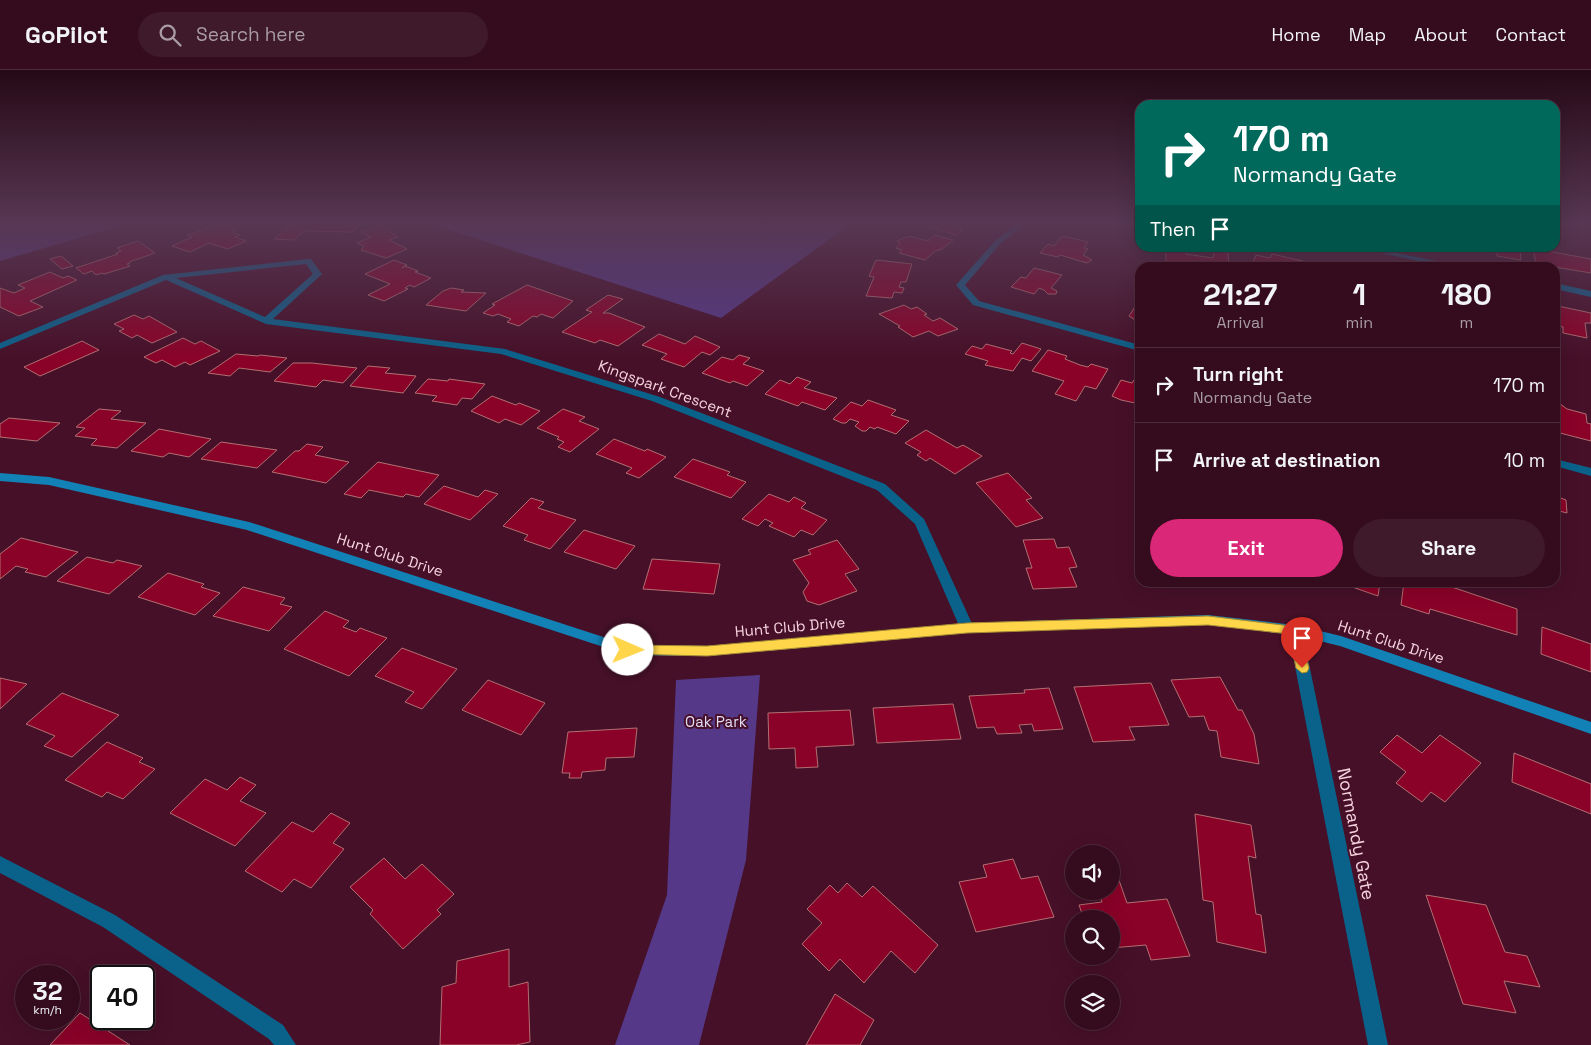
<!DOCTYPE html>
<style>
:root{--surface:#340c1e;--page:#3f1a2b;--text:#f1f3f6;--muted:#a99ba4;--line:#4e2c3c;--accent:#db2777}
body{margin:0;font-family:"Space Grotesk",sans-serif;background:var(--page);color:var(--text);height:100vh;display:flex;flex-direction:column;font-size:19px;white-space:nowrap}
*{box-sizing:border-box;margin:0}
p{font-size:16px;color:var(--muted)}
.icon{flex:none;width:28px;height:28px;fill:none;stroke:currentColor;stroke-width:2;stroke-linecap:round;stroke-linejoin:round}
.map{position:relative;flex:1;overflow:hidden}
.sheet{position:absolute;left:1135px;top:192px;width:425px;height:325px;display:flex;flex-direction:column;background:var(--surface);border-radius:15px;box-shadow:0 5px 20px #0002,0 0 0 1px var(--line)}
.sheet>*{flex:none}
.banner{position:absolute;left:1135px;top:30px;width:425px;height:152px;border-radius:15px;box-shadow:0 5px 20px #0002,0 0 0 1px var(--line);background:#00695c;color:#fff;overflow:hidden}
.buttons{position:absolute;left:1065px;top:775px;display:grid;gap:10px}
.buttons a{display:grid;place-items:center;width:55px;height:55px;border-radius:50%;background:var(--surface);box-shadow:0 5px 20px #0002,0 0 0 1px var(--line);font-size:25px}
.speed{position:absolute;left:15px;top:895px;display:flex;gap:10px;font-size:25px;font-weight:700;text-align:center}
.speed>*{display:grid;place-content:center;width:65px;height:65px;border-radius:50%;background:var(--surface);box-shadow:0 5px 20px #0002,0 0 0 1px var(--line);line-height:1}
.speed small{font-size:12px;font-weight:400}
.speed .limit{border:2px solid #111;border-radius:8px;background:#fff;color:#111}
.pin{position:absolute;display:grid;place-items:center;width:42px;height:42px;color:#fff;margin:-51px -21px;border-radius:50% 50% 50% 0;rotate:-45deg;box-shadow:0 0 5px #0007}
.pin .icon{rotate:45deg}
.me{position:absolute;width:55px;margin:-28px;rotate:91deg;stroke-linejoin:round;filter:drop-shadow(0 0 4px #0008)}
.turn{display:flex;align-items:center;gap:18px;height:105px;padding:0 15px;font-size:22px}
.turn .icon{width:65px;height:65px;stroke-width:2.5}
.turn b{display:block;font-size:35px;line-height:42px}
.then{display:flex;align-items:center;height:48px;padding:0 15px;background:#0003;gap:10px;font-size:19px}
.eta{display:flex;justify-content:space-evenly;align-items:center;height:85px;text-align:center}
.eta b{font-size:30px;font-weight:800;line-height:35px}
.cta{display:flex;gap:10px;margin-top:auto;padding:10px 15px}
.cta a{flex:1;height:58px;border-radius:30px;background:var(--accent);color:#fff;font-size:20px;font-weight:800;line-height:58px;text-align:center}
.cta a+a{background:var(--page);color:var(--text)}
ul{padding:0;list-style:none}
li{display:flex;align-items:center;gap:15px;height:75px;padding:0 15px;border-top:1px solid var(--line)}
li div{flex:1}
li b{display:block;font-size:19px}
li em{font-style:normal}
header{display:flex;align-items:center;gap:30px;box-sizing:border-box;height:70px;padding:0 25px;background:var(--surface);border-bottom:1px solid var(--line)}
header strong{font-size:24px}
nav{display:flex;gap:28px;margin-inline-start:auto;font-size:18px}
.search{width:350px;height:45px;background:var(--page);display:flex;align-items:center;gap:12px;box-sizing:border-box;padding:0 18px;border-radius:28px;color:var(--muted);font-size:19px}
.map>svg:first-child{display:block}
.green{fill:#553988}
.building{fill:#8a0228;stroke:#b26f72}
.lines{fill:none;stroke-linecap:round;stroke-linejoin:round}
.street{fill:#0a628b;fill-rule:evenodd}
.secondary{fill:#1281b5;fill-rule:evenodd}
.route{fill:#ffd54a;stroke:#a68a30}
.labels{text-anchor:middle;stroke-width:4;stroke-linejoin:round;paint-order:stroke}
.street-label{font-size:15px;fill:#f6d3de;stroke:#461028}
.park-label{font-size:15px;fill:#e2dbf6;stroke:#461028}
.near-street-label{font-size:18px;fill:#f6d3de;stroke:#461028}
</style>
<header>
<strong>GoPilot</strong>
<div class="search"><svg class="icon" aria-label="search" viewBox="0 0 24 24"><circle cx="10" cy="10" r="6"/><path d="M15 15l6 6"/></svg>Search here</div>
<nav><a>Home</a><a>Map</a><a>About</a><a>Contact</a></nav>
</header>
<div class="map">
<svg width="1591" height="975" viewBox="0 0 1591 975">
<rect width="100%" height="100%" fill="#461028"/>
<g class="green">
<polygon points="0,152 133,152 0,191"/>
<polygon points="425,152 853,152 721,248"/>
<polygon points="760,605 746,790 699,975 615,975 667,825 676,610"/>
</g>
<g class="building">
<polygon points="308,152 362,152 352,162 304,161 294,170 274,169 293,153 306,154"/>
<polygon points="912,152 960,152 954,157 963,159 957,165"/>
<polygon points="222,154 238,159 231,162 240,165 235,167 246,171 228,179 209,173 190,182 172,176 192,167 187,165"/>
<polygon points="379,155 398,167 389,170 407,179 386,188 361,180 364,176 357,173 371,167 361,162"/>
<polygon points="934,165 953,170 942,179 935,181 925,190 899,183 902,180 896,178 900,174 897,171 909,166 928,171"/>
<polygon points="1062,166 1088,172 1084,178 1088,179 1083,185 1092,190 1087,193 1060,185 1058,187 1040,183 1048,174 1054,176"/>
<polygon points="138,171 155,183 129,192 130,193 127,194 130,196 104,204 102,203 96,205 92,201 84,204 76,198 118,184 116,183 121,181 117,178"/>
<polygon points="1166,178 1186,178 1186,184 1213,188 1215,181 1228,183 1229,198 1182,196 1166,192"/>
<polygon points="1469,178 1520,178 1521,190 1497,186 1497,183"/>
<polygon points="1533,178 1543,178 1547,181 1591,189 1591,203 1536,194"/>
<polygon points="1272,184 1333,198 1259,198 1261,194 1253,192 1256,185 1270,188"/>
<polygon points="61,186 73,196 62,199 50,189"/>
<polygon points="394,190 407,195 402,198 405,196 418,201 415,202 431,208 414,217 410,215 405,218 408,219 384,231 368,225 390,214 365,204"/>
<polygon points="876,190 912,194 906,212 901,212 899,217 904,218 902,223 894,222 892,228 866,226 874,207 869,206"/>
<polygon points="1346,192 1369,197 1369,198 1345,198"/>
<polygon points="1034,198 1062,205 1051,218 1057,221 1056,224 1048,224 1044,220 1039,218 1034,224 1011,217 1021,207 1026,208"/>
<polygon points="50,202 63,208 68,206 77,210 30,231 43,237 19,246 0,237 0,218 14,223 25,218 18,215"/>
<polygon points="527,215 573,231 553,248 541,244 537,247 533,246 519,256 507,252 511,249 498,244 493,246 483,243 495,235 492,234"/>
<polygon points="451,218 464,220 461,222 486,223 466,241 426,235 443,221"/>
<polygon points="608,225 623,229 603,243 609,243 645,257 618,276 600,270 595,273 562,262 592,242 586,240"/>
<polygon points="1137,234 1140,235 1140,253 1129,246"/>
<polygon points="904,235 911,239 917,237 927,244 924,245 933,251 940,248 958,259 938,266 929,261 913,267 898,257 900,256 879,244"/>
<polygon points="1558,236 1591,243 1591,253 1585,253 1587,268 1563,263 1563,257 1555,255 1555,238 1558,239"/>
<polygon points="134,245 143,249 149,246 177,262 152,273 137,265 132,268 119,261 124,259 114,254"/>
<polygon points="659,264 685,274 695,266 720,277 710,285 702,282 684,297 661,289 667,284 642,275"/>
<polygon points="183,268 195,274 201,271 220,281 190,295 185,292 175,297 162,290 156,293 144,287"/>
<polygon points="82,271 99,280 40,306 24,297"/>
<polygon points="1022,273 1041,279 1031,291 1022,288 1013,301 985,295 988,291 965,284 972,276 982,279 986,274 1012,281 1010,283 1013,284"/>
<polygon points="1048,280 1067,286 1065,289 1080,295 1088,297 1091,294 1108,299 1096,319 1085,316 1076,331 1055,324 1064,311 1032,301"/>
<polygon points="236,284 258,286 260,285 287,288 270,302 239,298 230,306 208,303"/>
<polygon points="739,285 750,288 743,294 764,301 747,316 733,311 730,313 702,303 722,287 733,290"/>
<polygon points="293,293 312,293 357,298 343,313 323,310 316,317 274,311"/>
<polygon points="368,296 390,298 385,303 416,306 403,323 350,316"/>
<polygon points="797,307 811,312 804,318 837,328 825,340 802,332 798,336 765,324 780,310 790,314"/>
<polygon points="428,309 448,311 449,309 485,314 472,329 462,328 457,335 432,331 437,326 415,323"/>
<polygon points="1121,310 1132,313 1134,310 1140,312 1140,334 1121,330 1112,326"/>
<polygon points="492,326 516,335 519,333 540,341 521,355 505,349 499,353 471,341"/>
<polygon points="868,330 896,340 891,345 909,351 896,364 877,357 875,359 870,357 866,361 862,361 855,356 859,352 850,349 846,353 842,353 833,349 851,332 862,336"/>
<polygon points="1555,330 1567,339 1586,344 1587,353 1591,354 1591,371 1560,363 1560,360 1555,359"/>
<polygon points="99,339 121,341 111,349 146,353 117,378 91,375 97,369 75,366 85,358 76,357"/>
<polygon points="563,339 585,347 579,351 599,359 570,382 558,377 564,372 557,369 559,367 537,358"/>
<polygon points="9,348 60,353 37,371 0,367 0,354"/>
<polygon points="159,359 211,369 189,387 169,383 163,387 131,381"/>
<polygon points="926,360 957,378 963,375 982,386 955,404 930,388 926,391 917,385 921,382 905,373"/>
<polygon points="614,369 645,381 647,379 666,387 639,408 626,403 632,398 596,384"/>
<polygon points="221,372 277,380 257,398 201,389"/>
<polygon points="307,374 323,377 315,385 349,392 326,413 272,402 295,381 299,381"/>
<polygon points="693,389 730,402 727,405 746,412 731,428 674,407"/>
<polygon points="378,392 439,405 419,427 406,424 403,427 369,420 361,428 344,424"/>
<polygon points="1008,403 1032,428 1026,430 1043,448 1016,457 976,413"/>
<polygon points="444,416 478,427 485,420 498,424 470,450 424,434"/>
<polygon points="769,424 789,432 794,427 806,433 801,438 827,450 813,465 801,460 794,467 769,456 773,453 765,449 758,456 742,449"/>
<polygon points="1555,426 1566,430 1567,443 1555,440"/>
<polygon points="531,428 544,432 538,438 576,450 550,479 524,470 528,465 503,456"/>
<polygon points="584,460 635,476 616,499 564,482"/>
<polygon points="21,468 78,482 46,507 25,502 28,499 16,496 0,509 0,484"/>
<polygon points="1054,469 1057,478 1069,477 1077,497 1069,498 1077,517 1033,519 1026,498 1032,498 1023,470"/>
<polygon points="837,470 859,499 845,504 857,521 819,535 807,531 803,522 809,513 793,490 811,484 808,480"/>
<polygon points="87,487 113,493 117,490 142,496 109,524 57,511"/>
<polygon points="652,489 720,494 714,524 643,519"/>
<polygon points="168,503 204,514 201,517 220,523 195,545 138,527"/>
<polygon points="1338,512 1380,512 1378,526"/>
<polygon points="1404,512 1437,512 1517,539 1517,565 1430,539 1429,544 1401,535"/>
<polygon points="243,517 285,528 280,534 292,537 269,561 213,546"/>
<polygon points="325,541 349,551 343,557 356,562 360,558 387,568 349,606 284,579"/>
<polygon points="1542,557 1591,574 1591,602 1541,584"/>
<polygon points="402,578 457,599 422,639 405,632 414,622 375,606"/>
<polygon points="1220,607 1238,640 1242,640 1254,664 1259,694 1221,687 1217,661 1209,660 1204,646 1189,647 1171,610"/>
<polygon points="0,608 27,614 0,639"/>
<polygon points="488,610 545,633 521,665 462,640"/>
<polygon points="1151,613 1169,655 1129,657 1135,670 1093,672 1074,617"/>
<polygon points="1049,618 1063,659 1034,661 1032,654 1019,655 1022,663 997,664 994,657 977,658 969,626 1025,623 1024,620"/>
<polygon points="62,623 119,645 72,687 44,676 55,666 26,654"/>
<polygon points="953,634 961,669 877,673 873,638"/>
<polygon points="850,640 854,675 816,677 818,697 796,698 795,678 769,679 768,643"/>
<polygon points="637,658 634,687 606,688 605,700 582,702 581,708 569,708 570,703 562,703 568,662"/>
<polygon points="1397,665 1422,683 1440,665 1481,693 1445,732 1431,722 1422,732 1396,713 1406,702 1380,682"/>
<polygon points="107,672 143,688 139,692 155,699 123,729 107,722 102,727 65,710"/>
<polygon points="1514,683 1591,714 1591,744 1512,712"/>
<polygon points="240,707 256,715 240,731 266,743 235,776 170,743 205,709 227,720"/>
<polygon points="331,743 350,753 333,773 344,779 311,818 294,809 282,822 245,801 292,752 313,762"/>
<polygon points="1195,744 1251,755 1256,788 1248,786 1256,844 1261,845 1266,883 1217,872 1213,832 1203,830"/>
<polygon points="384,788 405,809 422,794 454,824 437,840 441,844 403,879 370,844 373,840 350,817"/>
<polygon points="1013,789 1021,809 1038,806 1054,847 976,862 959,812 987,807 983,795"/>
<polygon points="1111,796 1114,796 1127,833 1167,829 1190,886 1151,890 1146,875 1111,878 1111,849 1084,849 1079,835 1102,832 1098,821 1111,821"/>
<polygon points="847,813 862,827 873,816 938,875 915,903 891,881 864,913 840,889 829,901 802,874 822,853 807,839 830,815 838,823"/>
<polygon points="1426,825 1486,835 1505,882 1527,886 1540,917 1504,911 1516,943 1463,934"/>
<polygon points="509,879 509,917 528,912 530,972 516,975 440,975 442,917 456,913 457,891"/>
<polygon points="835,924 874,950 860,975 806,975"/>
<polygon points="80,943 130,975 50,975"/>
</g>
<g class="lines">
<g class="street">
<polygon points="1019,152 1028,152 1000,174 965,215 979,231 1140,275 1140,281 973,235 956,215 995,171"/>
<polygon points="1121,152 1140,152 1140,156"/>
<polygon points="1358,178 1372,178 1471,198 1451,198"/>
<path d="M308 189H311L322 204 273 249 505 279 660 327 885 414 924 449 974 558 972 562H962L960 558 915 454 877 420 652 331 501 284 266 254 166 210 0 279V273L163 205ZM306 194 313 204 265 247 176 208Z"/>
<polygon points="1555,213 1591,221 1591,227 1555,219"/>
<polygon points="1555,389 1591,398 1591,406 1555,396"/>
<polygon points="1295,555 1300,556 1302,560 1388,975 1368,975 1288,560 1290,556"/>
<polygon points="0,786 115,845 283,955 296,975 274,975 269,969 103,857 0,803"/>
</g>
<polygon class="secondary" points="0,403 49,407 249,452 628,575 707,576 967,553 1208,545 1295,555 1341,566 1591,652 1591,664 1340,576 1295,565 1208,555 967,563 707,586 628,585 247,460 49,415 0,411"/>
</g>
<linearGradient id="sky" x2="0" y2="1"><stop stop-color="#260916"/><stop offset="0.53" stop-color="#573753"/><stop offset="1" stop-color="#573753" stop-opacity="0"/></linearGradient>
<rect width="1591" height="289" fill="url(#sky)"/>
<polygon class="route" points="1208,546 1299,557 1309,598 1307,602 1302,603 1296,598 1289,564 1208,555 967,563 707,586 628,584 621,580 628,575 707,576 967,553"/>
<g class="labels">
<g class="street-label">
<text transform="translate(665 319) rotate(20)" y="5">Kingspark Crescent</text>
<text transform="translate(390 485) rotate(18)" y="5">Hunt Club Drive</text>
<text transform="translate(790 557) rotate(-5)" y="5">Hunt Club Drive</text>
<text transform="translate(1391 572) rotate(18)" y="5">Hunt Club Drive</text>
</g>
<g class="park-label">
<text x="716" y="657">Oak Park</text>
</g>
<g class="near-street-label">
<text transform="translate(1356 764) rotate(79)" y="6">Normandy Gate</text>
</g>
</g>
</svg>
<div class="buttons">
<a><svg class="icon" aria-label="sound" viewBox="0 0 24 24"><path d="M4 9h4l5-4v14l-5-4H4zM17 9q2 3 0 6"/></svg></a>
<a><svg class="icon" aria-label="search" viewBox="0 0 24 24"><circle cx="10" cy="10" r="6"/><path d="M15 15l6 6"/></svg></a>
<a><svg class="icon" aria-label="layers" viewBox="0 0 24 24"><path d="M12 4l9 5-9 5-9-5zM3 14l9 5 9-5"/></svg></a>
</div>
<div class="speed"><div>32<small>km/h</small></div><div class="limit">40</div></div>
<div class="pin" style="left:1302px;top:598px;background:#d93025"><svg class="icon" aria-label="arrive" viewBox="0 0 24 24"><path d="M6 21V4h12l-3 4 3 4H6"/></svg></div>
<svg class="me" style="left:628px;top:580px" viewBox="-20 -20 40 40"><circle r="19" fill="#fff"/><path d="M0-13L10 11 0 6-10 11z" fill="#ffd54a"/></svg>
<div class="banner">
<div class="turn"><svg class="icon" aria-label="right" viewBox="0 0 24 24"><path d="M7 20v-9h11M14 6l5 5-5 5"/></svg><div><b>170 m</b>Normandy Gate</div></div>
<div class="then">Then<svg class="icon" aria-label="arrive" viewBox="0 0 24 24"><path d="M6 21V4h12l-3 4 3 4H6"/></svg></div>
</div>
<section class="sheet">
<div class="eta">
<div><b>21:27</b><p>Arrival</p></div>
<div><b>1</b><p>min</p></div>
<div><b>180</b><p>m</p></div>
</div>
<ul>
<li><svg class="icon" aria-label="right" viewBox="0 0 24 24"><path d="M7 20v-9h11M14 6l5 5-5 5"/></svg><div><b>Turn right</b><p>Normandy Gate</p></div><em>170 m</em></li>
<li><svg class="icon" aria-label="arrive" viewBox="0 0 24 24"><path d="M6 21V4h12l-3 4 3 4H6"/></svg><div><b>Arrive at destination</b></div><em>10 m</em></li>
</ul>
<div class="cta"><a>Exit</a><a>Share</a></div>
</section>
</div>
